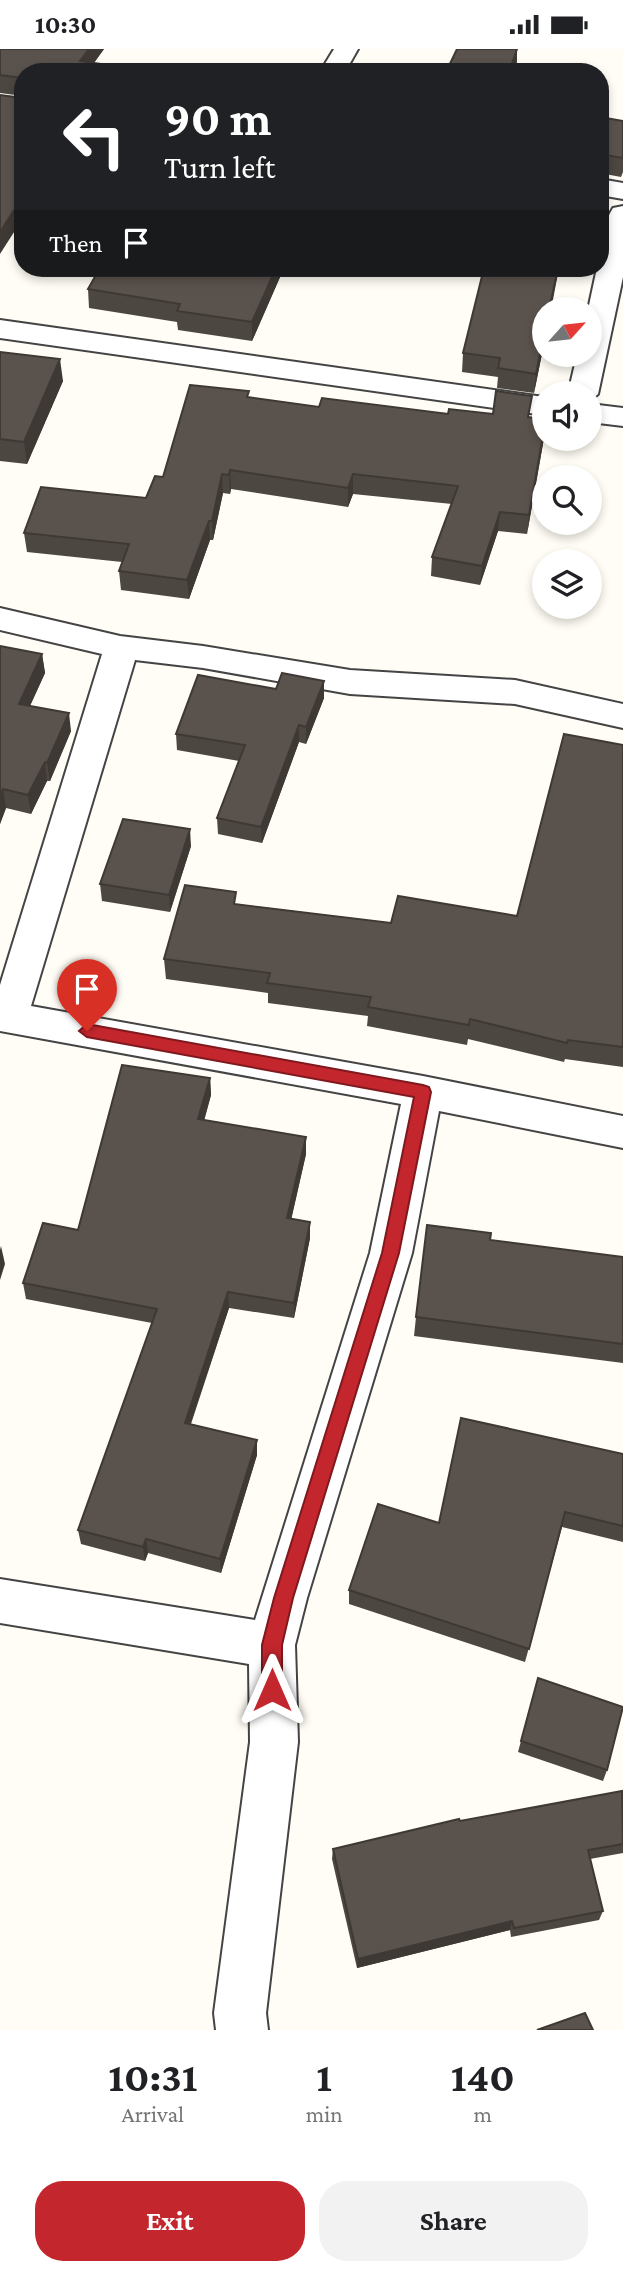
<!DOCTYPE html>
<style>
:root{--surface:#fff;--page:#f2f2f2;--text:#202124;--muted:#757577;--accent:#c4262e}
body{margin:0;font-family:"Crimson Pro",serif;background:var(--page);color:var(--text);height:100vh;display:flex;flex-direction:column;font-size:26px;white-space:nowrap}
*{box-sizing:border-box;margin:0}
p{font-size:23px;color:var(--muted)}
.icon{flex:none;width:38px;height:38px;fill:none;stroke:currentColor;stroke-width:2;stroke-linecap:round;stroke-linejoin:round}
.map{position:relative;height:1981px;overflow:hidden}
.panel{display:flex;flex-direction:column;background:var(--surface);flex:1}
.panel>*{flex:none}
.top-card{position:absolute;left:14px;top:14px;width:595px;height:214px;border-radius:28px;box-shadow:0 4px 10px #0003;background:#202124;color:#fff;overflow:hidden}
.needle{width:46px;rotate:63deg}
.tools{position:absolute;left:532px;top:248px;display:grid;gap:14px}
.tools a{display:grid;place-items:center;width:70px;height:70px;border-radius:50%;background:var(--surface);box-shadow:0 4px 10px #0003;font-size:35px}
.pin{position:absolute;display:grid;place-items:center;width:60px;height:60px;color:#fff;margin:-72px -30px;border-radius:50% 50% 50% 0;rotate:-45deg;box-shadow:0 0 7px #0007}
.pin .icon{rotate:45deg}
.me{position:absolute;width:77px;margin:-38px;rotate:0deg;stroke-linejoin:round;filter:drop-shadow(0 0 5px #0008)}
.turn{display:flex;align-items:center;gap:24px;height:147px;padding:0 35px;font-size:32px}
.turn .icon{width:91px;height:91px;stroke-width:2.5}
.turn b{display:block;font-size:49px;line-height:60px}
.then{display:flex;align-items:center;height:66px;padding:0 35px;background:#0003;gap:14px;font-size:26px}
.eta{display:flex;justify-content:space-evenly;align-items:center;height:119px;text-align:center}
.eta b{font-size:42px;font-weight:700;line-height:49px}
.button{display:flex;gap:14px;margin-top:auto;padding:14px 35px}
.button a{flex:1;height:80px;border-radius:28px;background:var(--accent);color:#fff;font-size:28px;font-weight:700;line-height:80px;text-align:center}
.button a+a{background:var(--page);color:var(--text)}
.status{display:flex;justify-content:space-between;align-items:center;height:49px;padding:0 35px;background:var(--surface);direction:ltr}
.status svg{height:19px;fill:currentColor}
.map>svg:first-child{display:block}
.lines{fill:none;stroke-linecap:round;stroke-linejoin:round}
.street-casing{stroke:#444;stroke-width:4}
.street{fill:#fff;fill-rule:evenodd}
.wall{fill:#4d4742}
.shaded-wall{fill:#3f3936}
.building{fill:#5a524d;stroke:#3f3936;stroke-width:2}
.route{fill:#c4262e;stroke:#7f191e;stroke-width:2}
</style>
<div class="status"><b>10:30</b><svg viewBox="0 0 49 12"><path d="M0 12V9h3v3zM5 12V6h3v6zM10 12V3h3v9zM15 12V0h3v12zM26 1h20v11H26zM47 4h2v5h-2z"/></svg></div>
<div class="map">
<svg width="623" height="1981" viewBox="0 0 623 1981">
<rect width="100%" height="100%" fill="#fffdf5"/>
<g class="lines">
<g class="street-casing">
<g id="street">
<polygon points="334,0 358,0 345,23 320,23"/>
<polygon points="600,130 623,134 623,150 600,146"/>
<path d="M623 157V228L598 345 590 352V345H568L577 306H590V261H588L597 219H600C600 201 603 174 613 159Z"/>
<polygon points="0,271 544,348 544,366 0,289"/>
<polygon points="590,355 623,359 623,377 590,373"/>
<polygon points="0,559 120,587 203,597 350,621 515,631 623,655 623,679 515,655 350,645 203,619 135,611 31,957 423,1027 623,1067 623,1099 439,1062 412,1204 307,1549 295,1596 298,1693 266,1964 268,1981 216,1981 214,1964 250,1693 249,1615 0,1574 0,1530 255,1571 370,1204 401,1055 0,982 0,936 102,605 0,581"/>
</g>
</g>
<use href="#street" class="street"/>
</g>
<g class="wall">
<polygon points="0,0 104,0 94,14 23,23 23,169 23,47 0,44"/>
<polygon points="600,68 623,72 623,123 621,128 600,124"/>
<polygon points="100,219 284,219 252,292 178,281 177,273 89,259 88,240"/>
<polygon points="484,219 565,219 564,222 559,221 544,261 544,295 534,344 497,339 498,328 462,323 463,304"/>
<polygon points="0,303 63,332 27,415 0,412"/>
<polygon points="249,348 319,358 530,368 544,389 527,485 498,482 480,536 431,527 432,508 452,455 353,445 348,458 231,440 230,445 223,444 213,491 210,491 189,550 121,541 119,522 122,513 27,503 24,484 146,449 163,428"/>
<polygon points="0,597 42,605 45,624 30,657 71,682 50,732 47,732 31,765 6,759 0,775"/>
<polygon points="324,632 324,649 306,695 299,693 262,794 218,785 217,769 239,712 177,701 176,685 276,640"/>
<polygon points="623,696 623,1018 565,1010 564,1013 468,990 467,996 367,977 368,967 268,954 268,944 166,930 164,910 237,855 391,874 517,867"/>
<polygon points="191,797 170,863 102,852 100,835"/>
<polygon points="210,1029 211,1046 204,1071 306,1105 291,1170 310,1189 294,1269 229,1259 191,1375 257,1391 257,1406 221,1524 148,1504 145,1512 81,1495 78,1481 152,1274 26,1250 23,1234 78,1181"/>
<polygon points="490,1192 623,1208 623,1314 414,1287 416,1268"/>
<polygon points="623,1405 623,1493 562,1478 525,1613 349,1555 349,1541 439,1474"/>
<polygon points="538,1629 607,1721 603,1732 518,1703"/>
<polygon points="623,1745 623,1804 590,1810 603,1862 599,1871 511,1888 510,1881 357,1919 332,1810 333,1800 460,1772"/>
</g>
<g class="shaded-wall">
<polygon points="89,0 104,0 87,23 80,12"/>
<polygon points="517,0 517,13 513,23 509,23"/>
<polygon points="23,147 23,169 0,205 0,183"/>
<polygon points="276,219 284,219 252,292 252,273"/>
<polygon points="558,219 559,219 551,261 549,261"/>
<polygon points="544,286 544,295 534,344 536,325"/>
<polygon points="60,310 63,332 27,415 24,393"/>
<polygon points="544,381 544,389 527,485 529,466"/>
<polygon points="230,421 231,440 230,445 229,426"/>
<polygon points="222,425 223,444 213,491 212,472"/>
<polygon points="353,425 353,445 348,458 348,439"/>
<polygon points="500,463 498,482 480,536 482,517"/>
<polygon points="209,472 210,491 189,550 187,531"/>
<polygon points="42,605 45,624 22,674 19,655"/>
<polygon points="324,632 324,649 306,695 306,678"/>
<polygon points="69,664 71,682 50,732 47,714"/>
<polygon points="299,676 299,693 262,794 261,778"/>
<polygon points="45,713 47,732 31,765 28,746"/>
<polygon points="3,740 6,759 0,775 0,748"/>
<polygon points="190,780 191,797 170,863 169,846"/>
<polygon points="210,1029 211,1046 200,1087 198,1070"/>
<polygon points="306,1088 306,1105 288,1185 287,1169"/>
<polygon points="310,1173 310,1189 294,1269 294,1254"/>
<polygon points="1,1197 5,1215 0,1231 0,1201"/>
<polygon points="228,1243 229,1259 186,1388 185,1374"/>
<polygon points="257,1391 257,1406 221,1524 220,1510"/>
<polygon points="146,1490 148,1504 145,1512 143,1498"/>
<polygon points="512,1872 510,1881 357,1919 358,1910"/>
</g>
<g class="building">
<polygon points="0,0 89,0 80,12 157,23 23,23 23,29 0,26"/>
<polygon points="457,0 517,0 509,23 446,23"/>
<polygon points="23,41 23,147 0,183 0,46 23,49"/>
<polygon points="600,68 623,72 623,109 600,105"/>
<polygon points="100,219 276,219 252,273 177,262 180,255 88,240"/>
<polygon points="484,219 558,219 549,261 544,261 544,286 536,325 498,319 500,309 463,304"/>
<polygon points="0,303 60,310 24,393 0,390"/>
<polygon points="190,336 249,342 247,348 319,358 322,349 448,365 449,360 493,365 496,342 532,347 528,368 544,370 544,381 529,466 500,463 482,517 432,508 458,437 353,425 348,439 230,421 229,426 222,425 212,472 209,472 187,531 119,522 129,495 24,484 41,438 146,449 155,427 163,428"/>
<polygon points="0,597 42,605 19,655 69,664 47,714 45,713 28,746 3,740 0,748"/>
<polygon points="282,624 324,632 306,678 299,676 261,778 217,769 245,696 176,685 198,626 276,640"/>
<polygon points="564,685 623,696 623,998 568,991 567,994 470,970 469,976 368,958 371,948 267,934 270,924 164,910 185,836 236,843 234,855 391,874 398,847 517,867"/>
<polygon points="123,770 190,780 169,846 100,835"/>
<polygon points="122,1016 210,1029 198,1070 306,1088 287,1169 310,1173 294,1254 228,1243 185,1374 257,1391 220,1510 146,1490 143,1498 78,1481 157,1260 23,1234 43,1174 78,1181"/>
<polygon points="427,1176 491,1184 490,1191 623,1208 623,1295 416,1268"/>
<polygon points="461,1369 623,1405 623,1477 565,1463 529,1600 349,1541 378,1455 439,1474"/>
<polygon points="538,1629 623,1658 607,1721 521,1692"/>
<polygon points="622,1742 623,1795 588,1801 603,1862 514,1879 512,1872 358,1910 333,1800 459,1770 460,1772"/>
<polygon points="585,1964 593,1981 537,1981"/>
</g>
<polygon class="route" points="87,975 423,1036 429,1038 431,1043 399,1204 293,1549 282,1596 282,1641 279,1648 272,1651 265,1648 262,1641 262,1596 274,1549 382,1204 414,1048 87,988 79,982"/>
</svg>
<div class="tools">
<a><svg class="needle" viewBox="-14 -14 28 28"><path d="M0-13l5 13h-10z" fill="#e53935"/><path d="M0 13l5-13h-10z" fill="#757577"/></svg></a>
<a><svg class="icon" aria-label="sound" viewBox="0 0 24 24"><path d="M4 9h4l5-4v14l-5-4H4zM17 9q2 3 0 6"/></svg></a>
<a><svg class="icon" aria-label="search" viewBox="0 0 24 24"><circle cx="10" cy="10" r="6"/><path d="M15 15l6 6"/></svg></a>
<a><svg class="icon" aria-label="layers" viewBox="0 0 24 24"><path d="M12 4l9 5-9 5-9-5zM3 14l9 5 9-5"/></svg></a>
</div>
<div class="pin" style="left:87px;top:982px;background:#d93025"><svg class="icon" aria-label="arrive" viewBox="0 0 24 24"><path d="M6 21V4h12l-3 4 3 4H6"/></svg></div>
<svg class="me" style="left:272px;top:1641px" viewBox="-20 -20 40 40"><path d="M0-17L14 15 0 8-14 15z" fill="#c4262e" stroke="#fff" stroke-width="4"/></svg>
<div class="top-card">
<div class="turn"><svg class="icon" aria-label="left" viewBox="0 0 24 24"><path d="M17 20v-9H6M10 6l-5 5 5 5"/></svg><div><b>90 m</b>Turn left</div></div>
<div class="then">Then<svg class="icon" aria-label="arrive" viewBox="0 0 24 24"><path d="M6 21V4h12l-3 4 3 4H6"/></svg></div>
</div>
</div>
<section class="panel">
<div class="eta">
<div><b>10:31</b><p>Arrival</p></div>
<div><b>1</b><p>min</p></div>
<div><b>140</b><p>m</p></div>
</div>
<div class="button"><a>Exit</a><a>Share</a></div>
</section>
